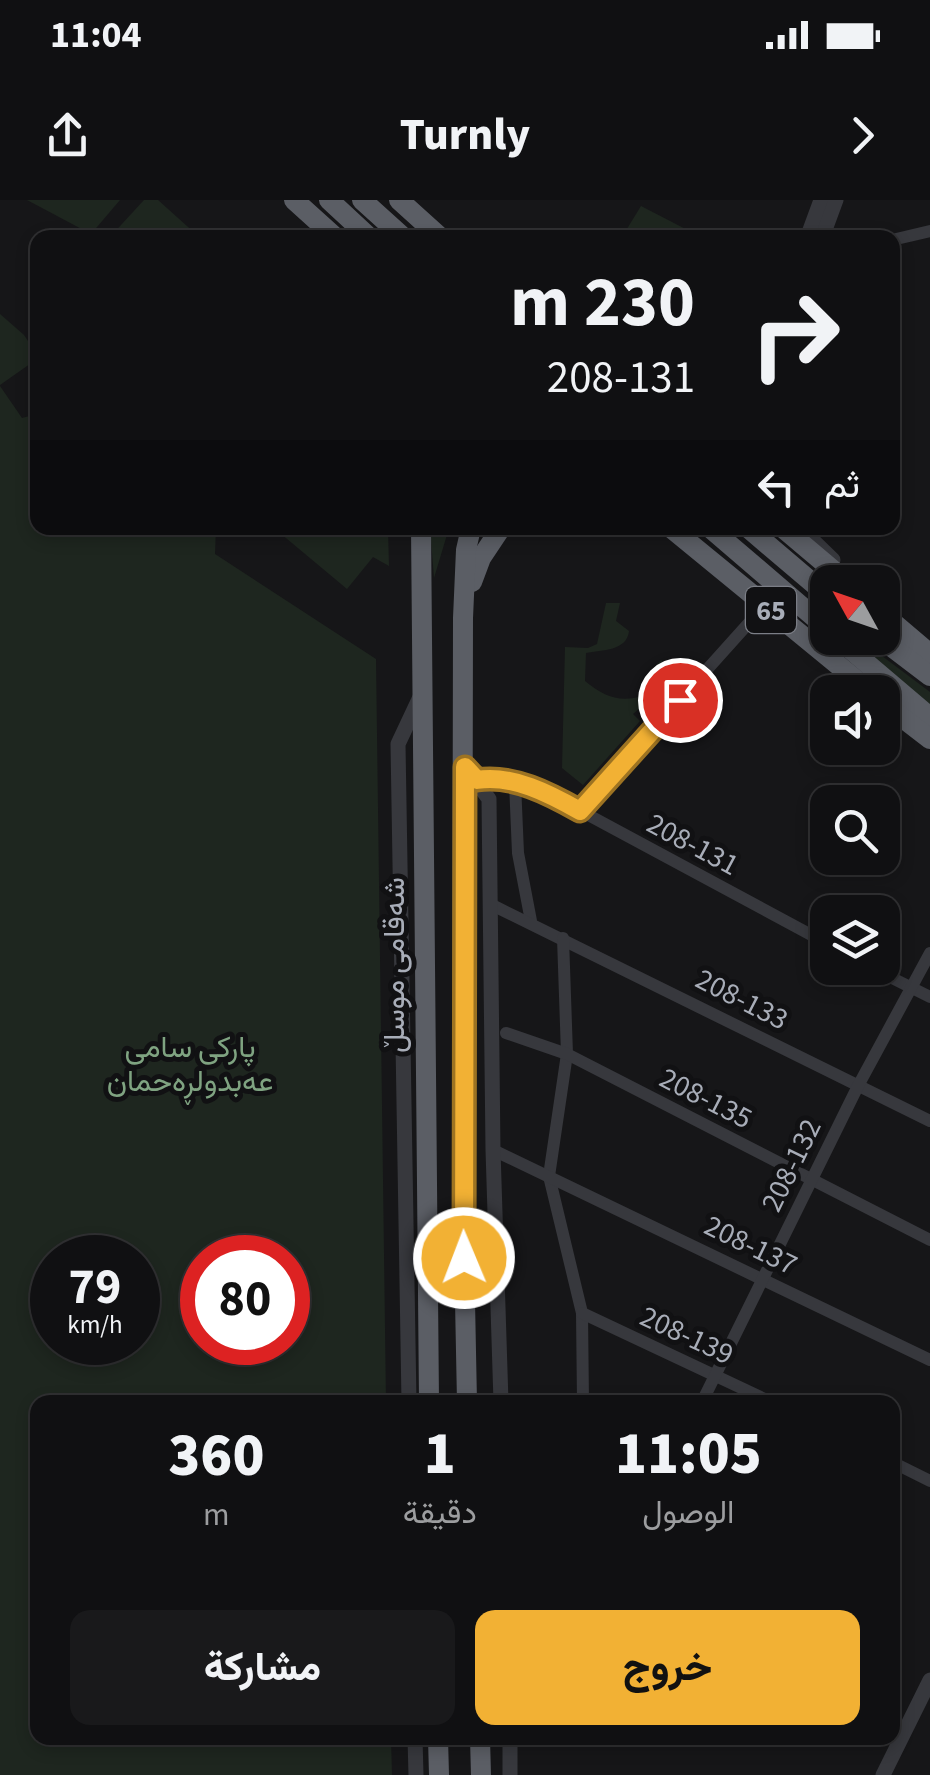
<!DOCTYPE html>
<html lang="ar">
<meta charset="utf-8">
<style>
:root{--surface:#101012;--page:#19191b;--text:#f1f3f6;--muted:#9c9d9f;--line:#303032;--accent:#f2b134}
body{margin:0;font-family:"Source Sans 3",Vazirmatn,sans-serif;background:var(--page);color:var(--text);direction:rtl;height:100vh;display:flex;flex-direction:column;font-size:38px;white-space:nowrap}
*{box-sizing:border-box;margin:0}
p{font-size:32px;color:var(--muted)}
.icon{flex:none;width:55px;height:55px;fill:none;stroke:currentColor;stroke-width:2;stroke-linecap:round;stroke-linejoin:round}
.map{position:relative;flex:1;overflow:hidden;direction:ltr}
.sheet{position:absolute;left:30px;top:1195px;width:870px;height:350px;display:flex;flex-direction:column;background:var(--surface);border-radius:20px;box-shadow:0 5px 15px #0003,0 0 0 2px var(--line);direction:rtl}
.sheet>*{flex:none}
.guide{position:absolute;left:30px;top:30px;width:870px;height:305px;border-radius:20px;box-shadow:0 5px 15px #0003,0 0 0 2px var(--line);direction:rtl;background:#101012;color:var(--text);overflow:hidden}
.needle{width:65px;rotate:310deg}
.fabs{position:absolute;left:810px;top:365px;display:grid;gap:20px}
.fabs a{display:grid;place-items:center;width:90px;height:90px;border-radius:20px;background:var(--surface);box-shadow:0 5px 15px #0003,0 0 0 2px var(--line);font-size:50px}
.speed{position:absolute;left:30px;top:1035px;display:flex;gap:20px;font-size:50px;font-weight:700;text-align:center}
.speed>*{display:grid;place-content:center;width:130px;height:130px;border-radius:50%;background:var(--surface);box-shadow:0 5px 15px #0003,0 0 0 2px var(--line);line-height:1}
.speed small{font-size:25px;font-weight:400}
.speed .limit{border:15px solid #d22;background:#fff;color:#111}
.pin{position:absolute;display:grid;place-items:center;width:85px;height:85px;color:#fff;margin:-42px;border:5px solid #fff;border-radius:50%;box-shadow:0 2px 10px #0007}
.me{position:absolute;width:110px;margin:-55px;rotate:359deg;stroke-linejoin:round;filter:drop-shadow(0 0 8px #0008)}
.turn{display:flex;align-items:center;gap:35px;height:210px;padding:0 40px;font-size:45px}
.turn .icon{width:130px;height:130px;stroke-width:2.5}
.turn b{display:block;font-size:70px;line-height:85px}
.then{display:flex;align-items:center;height:95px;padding:0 40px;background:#0003;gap:20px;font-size:38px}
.eta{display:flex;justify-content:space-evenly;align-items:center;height:170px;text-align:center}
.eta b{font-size:60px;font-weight:800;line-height:70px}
.button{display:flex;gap:20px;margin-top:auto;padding:20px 40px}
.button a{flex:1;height:115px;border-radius:20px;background:var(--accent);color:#111;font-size:40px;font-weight:800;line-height:115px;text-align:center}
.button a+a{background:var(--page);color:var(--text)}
.status{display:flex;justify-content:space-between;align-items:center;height:70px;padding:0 50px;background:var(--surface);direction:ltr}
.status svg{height:28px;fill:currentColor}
header{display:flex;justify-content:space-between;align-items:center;height:130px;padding:0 40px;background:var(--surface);font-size:45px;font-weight:800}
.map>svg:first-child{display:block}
.green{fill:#1e261f;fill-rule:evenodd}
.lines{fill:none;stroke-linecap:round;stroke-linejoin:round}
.minor{stroke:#37383d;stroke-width:12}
.tertiary{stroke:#37383d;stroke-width:15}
.trunk{stroke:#5b5e65;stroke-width:20}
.route-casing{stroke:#9d7322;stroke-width:25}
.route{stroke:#f2b134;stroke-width:18}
.labels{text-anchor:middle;stroke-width:10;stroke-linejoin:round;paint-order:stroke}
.shield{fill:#111113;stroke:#7b7e86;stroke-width:2.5}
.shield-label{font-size:28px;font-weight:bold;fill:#a8adb8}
.street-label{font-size:30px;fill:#a8adb8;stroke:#111113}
.park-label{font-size:30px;fill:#7fa381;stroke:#111113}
</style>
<div class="status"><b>11:04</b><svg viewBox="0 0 49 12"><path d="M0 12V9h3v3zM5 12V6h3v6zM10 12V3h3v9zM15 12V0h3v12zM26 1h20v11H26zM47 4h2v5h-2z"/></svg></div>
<header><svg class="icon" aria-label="forward" viewBox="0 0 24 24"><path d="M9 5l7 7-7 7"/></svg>Turnly<svg class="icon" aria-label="share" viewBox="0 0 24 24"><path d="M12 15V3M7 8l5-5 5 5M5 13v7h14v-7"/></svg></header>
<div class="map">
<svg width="930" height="1575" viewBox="0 0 930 1575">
<rect width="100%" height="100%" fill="#161618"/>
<g class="green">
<polygon points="27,0 120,0 91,34"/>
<polygon points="144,0 158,0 198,36 110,37"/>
<polygon points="641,6 701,37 622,37"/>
<polygon points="0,114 24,135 38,156 37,159 0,185"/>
<path d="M0 186 22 218 37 214 38 328H216L215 354 376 459 386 1202H38V1538H391L392 1575H0ZM52 1058H138V1142H52ZM202 1058H288V1142H202Z"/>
<polygon points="274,328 388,328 389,366 373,357 347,389"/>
<polygon points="430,328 449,328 434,378"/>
<path d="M606 403H620L616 421 629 431C627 451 602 450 586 453L585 481C604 497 624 505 648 493L651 471 661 460 684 477 660 505 650 499 633 514 640 521 583 585 562 568 565 447 588 448 597 444Z"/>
<polygon points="862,441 930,492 930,505 858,446"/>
</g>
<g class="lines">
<g class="minor">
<polyline points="892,40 930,31"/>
<polyline points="477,580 505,579 553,596 828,744"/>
<polyline points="515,583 518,653 531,721"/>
<polyline points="580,611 765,405"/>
<polyline points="490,704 930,921"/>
<polyline points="563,738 567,854 549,976 582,1113 583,1202"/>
<polyline points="872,768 930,797"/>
<polyline points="506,833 567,854 930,1040"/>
<polyline points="493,950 930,1160"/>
<polyline points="582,1113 771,1202"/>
<polyline points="702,1202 858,886 930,753"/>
<polyline points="892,1262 930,1281"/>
</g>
<g class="tertiary">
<polyline points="807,38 821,0"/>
<polyline points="822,38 836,0"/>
<polyline points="800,328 833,360"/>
<polyline points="465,567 489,599 493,950 501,1202"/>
<polyline points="409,1202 398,544 421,495"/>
<polyline points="415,1538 416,1575"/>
<polyline points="510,1538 510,1575"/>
<polyline points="883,1575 930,1480"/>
</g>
<g class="trunk">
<polyline points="294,0 336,38"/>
<polyline points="329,0 370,38"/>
<polyline points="362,0 404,38"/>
<polyline points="399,0 441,38"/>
<polyline points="421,328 429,1202"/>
<polyline points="671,328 871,492"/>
<polyline points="710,328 828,429"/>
<polyline points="748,328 828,396"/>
<polyline points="783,328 847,382"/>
<polyline points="472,382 481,358 501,328"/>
<polyline points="882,413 930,454"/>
<polyline points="837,438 930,517"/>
<polyline points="880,438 930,476"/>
<polyline points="882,502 930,539"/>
<polyline points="467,1202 462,949 463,418 466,350 471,328"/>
<polyline points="438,1538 439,1575"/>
<polyline points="480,1538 481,1575"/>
</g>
</g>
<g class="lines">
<g class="route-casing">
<path id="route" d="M464 1058 465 567 477 580C512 574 550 594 580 611L680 500"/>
</g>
<use href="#route" class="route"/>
</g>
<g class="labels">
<rect class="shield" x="746" y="387" width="50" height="46" rx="8"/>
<g class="shield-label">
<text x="771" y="420">65</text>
</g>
<g class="street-label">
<text transform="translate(693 644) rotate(28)" y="10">208-131</text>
<text transform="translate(394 765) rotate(-90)" y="10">شەقامی موسڵ</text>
<text transform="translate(742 799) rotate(27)" y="10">208-133</text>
<text transform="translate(706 898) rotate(27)" y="10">208-135</text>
<text transform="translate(791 965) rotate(-64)" y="10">208-132</text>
<text transform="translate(751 1045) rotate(26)" y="10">208-137</text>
<text transform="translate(687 1135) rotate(25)" y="10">208-139</text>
</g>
<g class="park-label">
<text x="190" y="857">پارکی سامی<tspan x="190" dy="34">عەبدولڕەحمان</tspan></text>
</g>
</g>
</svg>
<div class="fabs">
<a><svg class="needle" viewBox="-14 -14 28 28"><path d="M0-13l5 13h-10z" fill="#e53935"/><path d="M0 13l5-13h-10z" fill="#9c9d9f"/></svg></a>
<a><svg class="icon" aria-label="sound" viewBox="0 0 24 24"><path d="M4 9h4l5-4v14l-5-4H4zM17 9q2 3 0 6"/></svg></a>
<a><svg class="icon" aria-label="search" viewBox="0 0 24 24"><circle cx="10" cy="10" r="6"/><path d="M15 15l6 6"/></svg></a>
<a><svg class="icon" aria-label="layers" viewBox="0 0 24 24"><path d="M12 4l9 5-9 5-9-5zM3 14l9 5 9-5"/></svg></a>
</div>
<div class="speed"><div>79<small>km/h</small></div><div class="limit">80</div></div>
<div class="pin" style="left:680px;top:500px;background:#d93025"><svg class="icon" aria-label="arrive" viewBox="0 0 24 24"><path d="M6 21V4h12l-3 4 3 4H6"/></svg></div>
<svg class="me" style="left:464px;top:1058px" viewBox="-20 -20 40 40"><circle r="17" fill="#f2b134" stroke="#fff" stroke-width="3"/><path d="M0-11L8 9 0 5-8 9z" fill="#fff"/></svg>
<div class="guide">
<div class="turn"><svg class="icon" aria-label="right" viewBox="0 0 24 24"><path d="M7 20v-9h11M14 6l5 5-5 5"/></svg><div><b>230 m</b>208-131</div></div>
<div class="then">ثم<svg class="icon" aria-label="left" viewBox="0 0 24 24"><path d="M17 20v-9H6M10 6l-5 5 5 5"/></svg></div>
</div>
<section class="sheet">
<div class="eta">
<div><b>11:05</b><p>الوصول</p></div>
<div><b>1</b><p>دقيقة</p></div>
<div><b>360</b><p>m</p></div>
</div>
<div class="button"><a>خروج</a><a>مشاركة</a></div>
</section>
</div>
